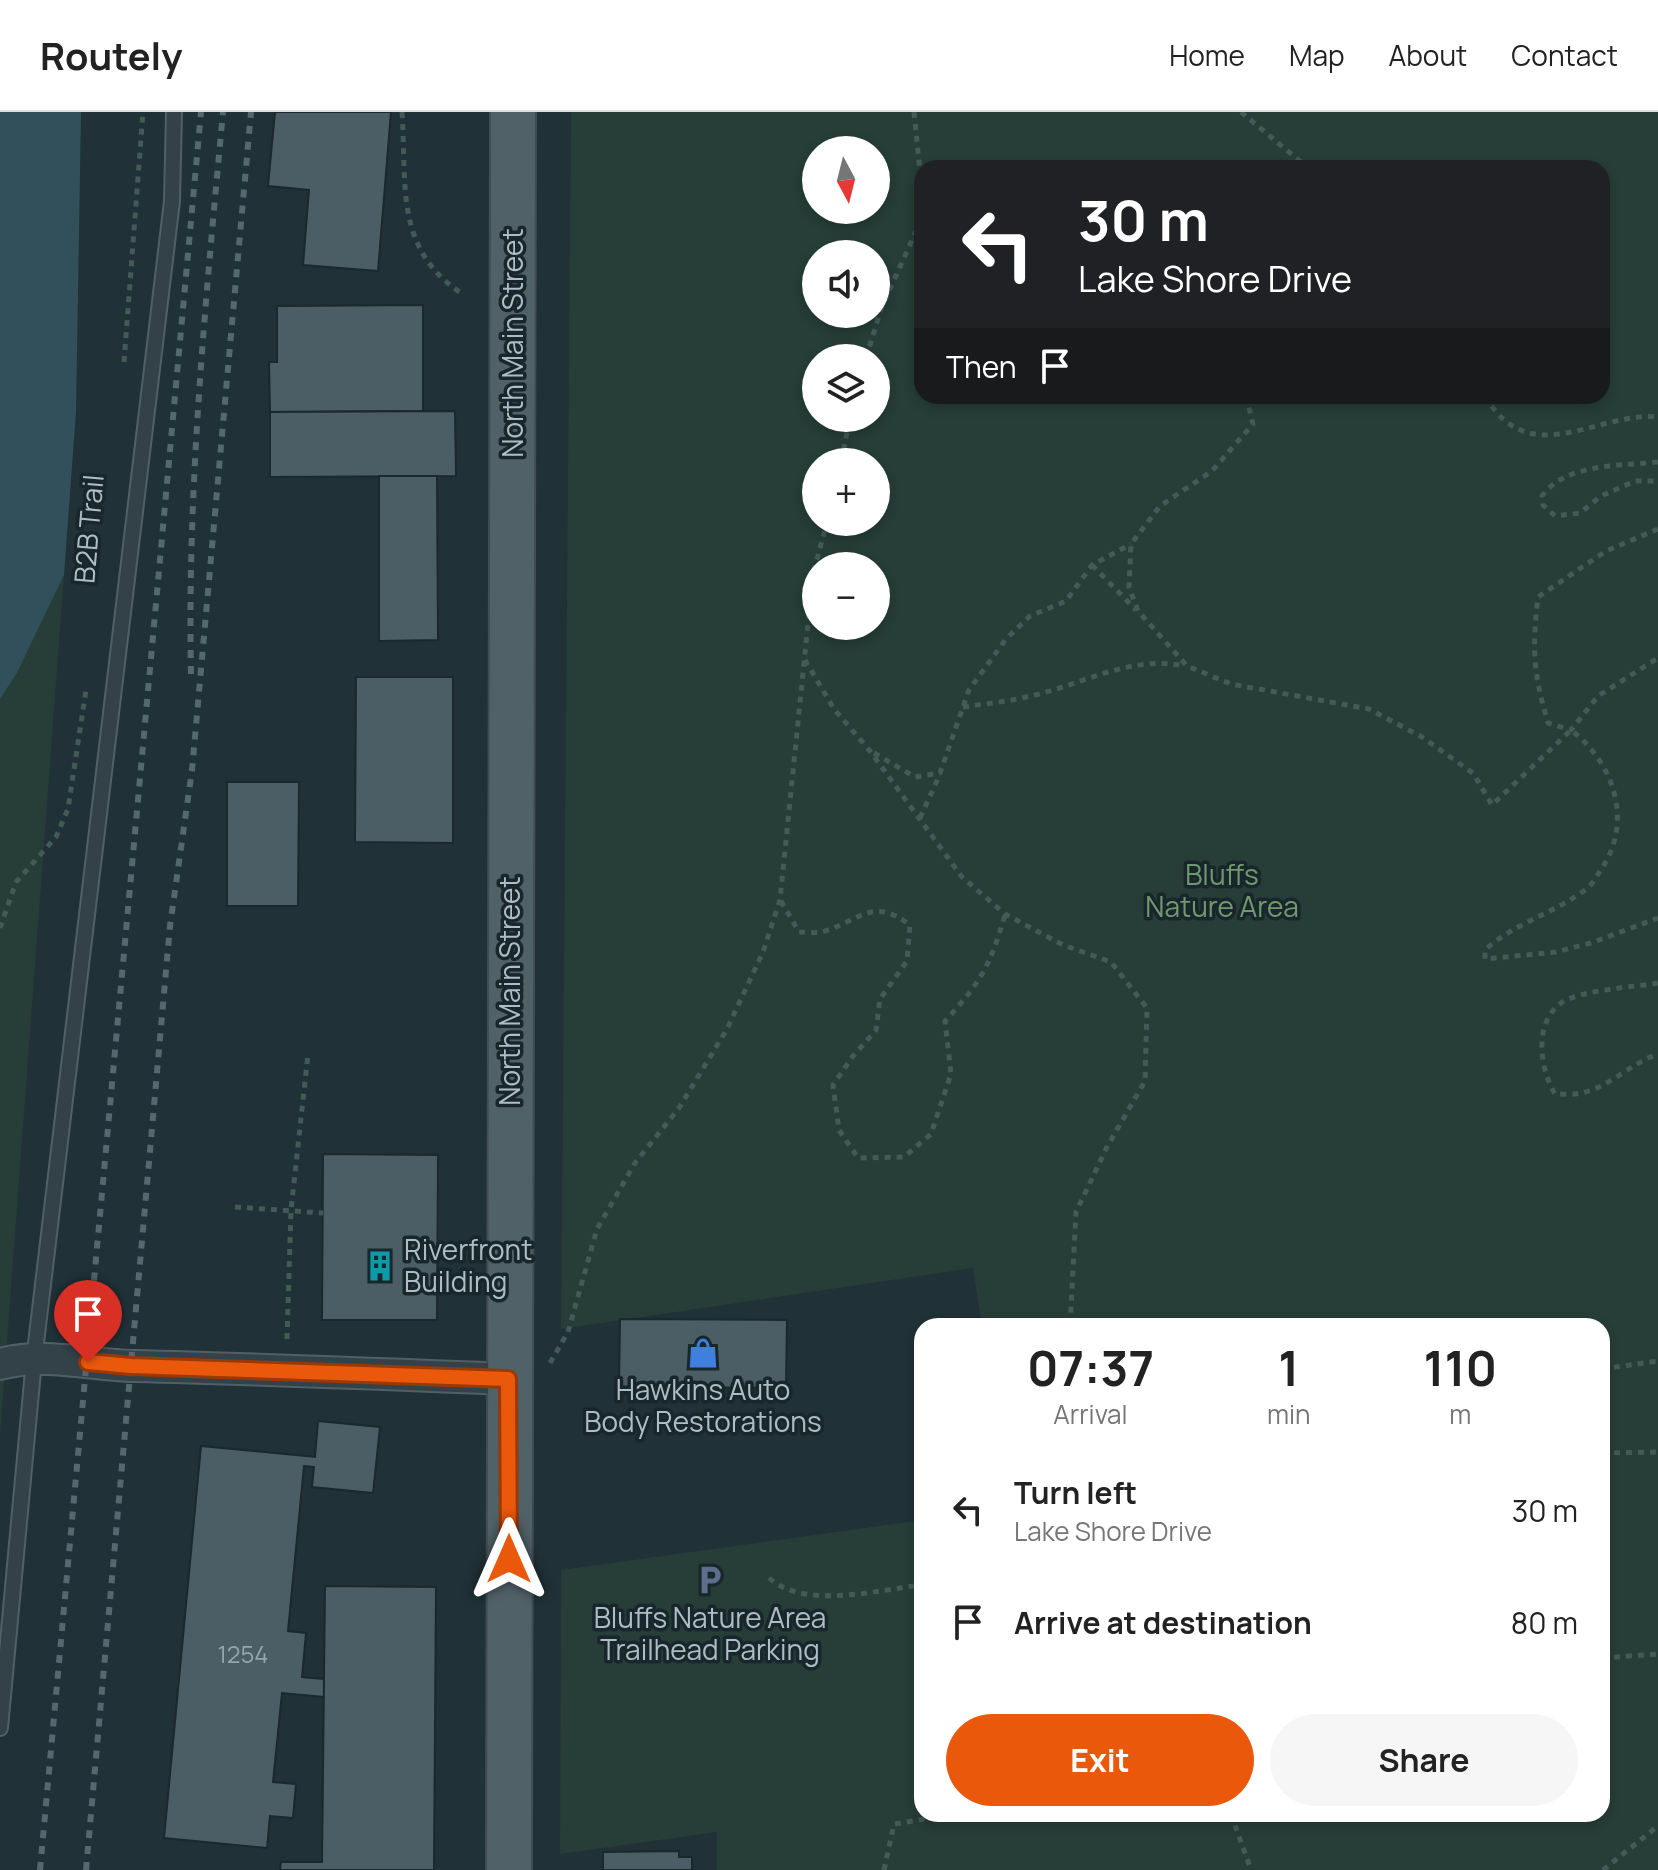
<!DOCTYPE html>
<meta charset="utf-8">
<style>
:root{--surface:#fff;--page:#f6f6f6;--text:#222;--muted:#767676;--line:#e0e0e0;--accent:#ea580c}
body{margin:0;font-family:Manrope,sans-serif;background:var(--page);color:var(--text);height:100vh;display:flex;flex-direction:column;font-size:30px;white-space:nowrap}
*{box-sizing:border-box;margin:0}
p{font-size:26px;color:var(--muted)}
.icon{flex:none;width:44px;height:44px;fill:none;stroke:currentColor;stroke-width:2;stroke-linecap:round;stroke-linejoin:round}
.map{position:relative;flex:1;overflow:hidden}
.details{position:absolute;left:914px;top:1206px;width:696px;height:504px;display:flex;flex-direction:column;background:var(--surface);border-radius:24px;box-shadow:0 4px 12px #0003}
.details>*{flex:none}
.guide{position:absolute;left:914px;top:48px;width:696px;height:244px;border-radius:24px;box-shadow:0 4px 12px #0003;background:#202124;color:#fff;overflow:hidden}
.needle{width:52px;rotate:173deg}
.fabs{position:absolute;left:802px;top:24px;display:grid;gap:16px}
.fabs a{display:grid;place-items:center;width:88px;height:88px;border-radius:50%;background:var(--surface);box-shadow:0 4px 12px #0003;font-size:40px}
.pin{position:absolute;display:grid;place-items:center;width:68px;height:68px;color:#fff;margin:-82px -34px;border-radius:50% 50% 50% 0;rotate:-45deg;box-shadow:0 0 8px #0007}
.pin .icon{rotate:45deg}
.me{position:absolute;width:88px;margin:-44px;rotate:0deg;stroke-linejoin:round;filter:drop-shadow(0 0 6px #0008)}
.turn{display:flex;align-items:center;gap:28px;height:168px;padding:0 32px;font-size:36px}
.turn .icon{width:104px;height:104px;stroke-width:2.5}
.turn b{display:block;font-size:56px;line-height:68px}
.then{display:flex;align-items:center;height:76px;padding:0 32px;background:#0003;gap:16px;font-size:30px}
.eta{display:flex;justify-content:space-evenly;align-items:center;height:136px;text-align:center}
.eta b{font-size:48px;font-weight:700;line-height:56px}
.button{display:flex;gap:16px;margin-top:auto;padding:16px 32px}
.button a{flex:1;height:92px;border-radius:48px;background:var(--accent);color:#fff;font-size:32px;font-weight:700;line-height:92px;text-align:center}
.button a+a{background:var(--page);color:var(--text)}
ul{padding:0;list-style:none}
li{display:flex;align-items:center;gap:24px;height:112px;padding:0 32px}
li div{flex:1}
li b{display:block;font-size:30px}
li em{font-style:normal}
header{display:flex;align-items:center;gap:48px;box-sizing:border-box;height:112px;padding:0 40px;background:var(--surface);border-bottom:2px solid var(--line)}
header strong{font-size:38px}
nav{display:flex;gap:44px;margin-inline-start:auto;font-size:28px}
.map>svg:first-child{display:block}
.green{fill:#263e37;fill-rule:evenodd}
.water{fill:#32505c}
.building{fill:#4b5e66;stroke:#1b282e;stroke-width:2}
.lines{fill:none;stroke-linecap:round;stroke-linejoin:round}
.service-casing{stroke:#515f66;stroke-width:18}
.minor-casing{stroke:#515f66;stroke-width:34}
.primary-casing{stroke:#404d54;stroke-width:48}
.path{stroke:#435a56;stroke-width:5;stroke-dasharray:6 6;stroke-linecap:butt}
.service{stroke:#334248;stroke-width:14}
.minor{stroke:#334248;stroke-width:30}
.primary{stroke:#516168;stroke-width:44}
.rail{stroke:#55676f;stroke-width:6;stroke-dasharray:8 8;stroke-linecap:butt}
.route-casing{stroke:#983908;stroke-width:20}
.route{stroke:#ea580c;stroke-width:14}
.labels{text-anchor:middle;stroke-width:7;stroke-linejoin:round;paint-order:stroke}
.number-label{font-size:24px;fill:#94a5ad}
.street-label{font-size:28px;fill:#adbdc5;stroke:#19262c}
.park-label{font-size:28px;fill:#709a6d;stroke:#19262c}
.poi-label{font-size:28px;fill:#adbdc5;stroke:#19262c}
</style>
<header>
<strong>Routely</strong>
<nav><a>Home</a><a>Map</a><a>About</a><a>Contact</a></nav>
</header>
<div class="map">
<svg width="1658" height="1758" viewBox="0 0 1658 1758">
<rect width="100%" height="100%" fill="#203137"/>
<g class="green">
<path d="M571 0H1658V1758H717V1720L560 1742 561 1458 922 1408V1702H1602V1214H982L973 1156 561 1217ZM816 38H876V98H816ZM922 56H1602V284H922ZM816 142H876V202H816ZM816 246H876V306H816ZM816 350H876V410H816ZM816 454H876V514H816Z"/>
<polygon points="64,463 0,1324 0,587 17,561"/>
</g>
<polygon class="water" points="0,0 81,0 76,300 64,463 17,561 0,587"/>
<g class="building">
<polygon points="275,0 391,0 378,159 303,153 309,78 268,74"/>
<polygon points="423,193 423,299 270,300 269,250 277,250 277,194"/>
<polygon points="455,299 456,364 270,365 270,300"/>
<polygon points="379,364 437,364 438,528 379,529"/>
<polygon points="356,565 453,565 453,731 355,730"/>
<polygon points="227,670 299,670 298,794 227,794"/>
<polygon points="323,1042 438,1043 437,1208 322,1208"/>
<polygon points="620,1207 787,1208 786,1276 619,1275"/>
<polygon points="318,1309 380,1315 373,1381 312,1375 314,1355 304,1354 288,1519 306,1521 302,1565 324,1567 324,1585 282,1581 273,1670 296,1672 293,1706 270,1704 267,1736 164,1726 201,1334 315,1345"/>
<polygon points="325,1474 436,1475 434,1758 280,1758 281,1750 322,1750"/>
<polygon points="679,1739 679,1745 692,1745 692,1758 603,1758 603,1740"/>
</g>
<g class="lines">
<g class="service-casing">
<polyline id="service" points="0,1616 34,1248 172,89 174,0"/>
</g>
<g class="minor-casing">
<path id="minor" d="M0 1252C43 1240 90 1253 134 1254 259 1257 384 1262 508 1267"/>
</g>
<g class="primary-casing">
<polyline id="primary" points="509,1758 513,0"/>
</g>
<g class="path">
<path d="M402 0C407 73 394 136 461 181"/>
<polyline points="914,0 922,80"/>
<polyline points="1241,0 1308,56"/>
<polyline points="866,246 881,197 922,106"/>
<polyline points="124,250 143,0"/>
<path d="M1246 284 1253 312 1212 359 1160 394 1131 432 1129 475 1138 499 1187 554 1231 572 1369 597 1422 625 1473 661 1492 693 1571 618C1615 652 1634 711 1600 759 1596 766 1592 773 1585 778 1553 802 1514 811 1485 838V847L1556 840 1591 831 1658 806"/>
<path d="M1485 284C1530 361 1597 299 1658 305"/>
<polyline points="841,350 850,306"/>
<path d="M1658 350C1622 354 1565 351 1542 384L1543 393 1555 404 1580 401 1601 384 1635 369H1658"/>
<path d="M1658 417 1606 439 1538 485C1532 536 1533 561 1548 611L1571 618 1598 584 1658 546"/>
<polyline points="1092,453 1136,498"/>
<polyline points="805,548 834,597 870,639 962,765 1005,802 1063,833 1111,850 1147,896 1145,969 1107,1035 1076,1100 1070,1214"/>
<path d="M963 595C984 592 1005 590 1026 585 1077 575 1131 542 1184 554"/>
<polyline points="874,641 915,665 940,661 969,578 1006,527 1030,504 1066,489 1092,453 1131,432"/>
<polyline points="920,706 940,662"/>
<path d="M781 789 799 820C807 820 817 822 825 819 862 807 873 785 910 813L907 849 880 887 876 918 853 944 833 973 839 1018 858 1046 904 1045 931 1022 951 962 945 909C981 870 990 854 1005 803"/>
<polyline points="0,816 16,770 56,725 68,697 86,578"/>
<path d="M1658 871C1634 875 1580 878 1561 891 1533 912 1540 957 1555 982 1563 982 1573 983 1581 981 1610 975 1631 951 1658 942"/>
<polyline points="235,1095 323,1101"/>
<polyline points="287,1227 291,1098 308,942"/>
<polyline points="550,1251 568,1220 597,1117 635,1051 679,996 727,917 763,840 780,788 813,462 827,410"/>
<polyline points="1602,1257 1658,1249"/>
<polyline points="1602,1341 1658,1340"/>
<path d="M769 1466C805 1498 876 1478 922 1473"/>
<polyline points="1602,1546 1658,1542"/>
<polyline points="1231,1702 1251,1758"/>
<polyline points="884,1758 894,1712 957,1702"/>
<polyline points="1603,1758 1658,1714"/>
</g>
<use href="#service" class="service"/>
<use href="#minor" class="minor"/>
<use href="#primary" class="primary"/>
<g class="rail">
<path d="M191 562C187 377 206 184 223 0"/>
<polyline points="40,1758 201,0"/>
<polyline points="86,1758 170,814 192,658 251,0"/>
</g>
</g>
<g class="lines">
<g class="route-casing">
<polyline id="route" points="88,1250 131,1254 508,1267 509,1447"/>
</g>
<use href="#route" class="route"/>
</g>
<defs>
<g id="building-bare" transform="scale(2.4)"><path d="M-4-6H4V6H1V3H-1V6H-4ZM-2.5-4.3h1.7v1.8h-1.7ZM.8-4.3h1.7v1.8H.8ZM-2.5-1h1.7V.8h-1.7ZM.8-1h1.7V.8H.8Z" fill="#0f9aa8" stroke="#19262c" stroke-width="2.5" paint-order="stroke"/></g>
<g id="shop-bare" transform="scale(2.4)"><path d="M-5-2.5h2.3a2.7 3.5 0 0 1 5.4 0H5L5.5 6h-11ZM-1.5-2.5h3a1.5 2.3 0 0 0-3 0Z" fill="#3f7fe0" stroke="#19262c" stroke-width="2.5" paint-order="stroke"/></g>
<g id="parking-bare" transform="scale(2.4)"><path d="M-3.5-5.5H1a3.5 3.5 0 0 1 0 7H-1V5.5H-3.5ZM-1-3.4V-.6H.8a1.4 1.4 0 0 0 0-2.8Z" fill="#5c6f8a" stroke="#19262c" stroke-width="2.5" paint-order="stroke"/></g>
</defs>
<g fill-rule="evenodd">
<use href="#building-bare" x="380" y="1154"/>
<use href="#shop-bare" x="703" y="1241"/>
<use href="#parking-bare" x="710" y="1468"/>
</g>
<g class="labels">
<g class="number-label">
<text x="243" y="1551">1254</text>
</g>
<g class="street-label">
<text transform="translate(513 231) rotate(-90)" y="10">North Main Street</text>
<text transform="translate(89 417) rotate(-85)" y="10">B2B Trail</text>
<text transform="translate(510 879) rotate(-90)" y="10">North Main Street</text>
</g>
<g class="park-label">
<text x="1222" y="773">Bluffs<tspan x="1222" dy="32">Nature Area</tspan></text>
</g>
<g class="poi-label">
<text x="404" y="1148" text-anchor="start">Riverfront<tspan x="404" dy="32">Building</tspan></text>
<text x="703" y="1288">Hawkins Auto<tspan x="703" dy="32">Body Restorations</tspan></text>
<text x="710" y="1516">Bluffs Nature Area<tspan x="710" dy="32">Trailhead Parking</tspan></text>
</g>
</g>
</svg>
<div class="fabs">
<a><svg class="needle" viewBox="-14 -14 28 28"><path d="M0-13l5 13h-10z" fill="#e53935"/><path d="M0 13l5-13h-10z" fill="#767676"/></svg></a>
<a><svg class="icon" aria-label="sound" viewBox="0 0 24 24"><path d="M4 9h4l5-4v14l-5-4H4zM17 9q2 3 0 6"/></svg></a>
<a><svg class="icon" aria-label="layers" viewBox="0 0 24 24"><path d="M12 4l9 5-9 5-9-5zM3 14l9 5 9-5"/></svg></a>
<a>+</a>
<a>−</a>
</div>
<div class="pin" style="left:88px;top:1250px;background:#d93025"><svg class="icon" aria-label="arrive" viewBox="0 0 24 24"><path d="M6 21V4h12l-3 4 3 4H6"/></svg></div>
<svg class="me" style="left:509px;top:1447px" viewBox="-20 -20 40 40"><path d="M0-17L14 15 0 8-14 15z" fill="#ea580c" stroke="#fff" stroke-width="4"/></svg>
<div class="guide">
<div class="turn"><svg class="icon" aria-label="left" viewBox="0 0 24 24"><path d="M17 20v-9H6M10 6l-5 5 5 5"/></svg><div><b>30 m</b>Lake Shore Drive</div></div>
<div class="then">Then<svg class="icon" aria-label="arrive" viewBox="0 0 24 24"><path d="M6 21V4h12l-3 4 3 4H6"/></svg></div>
</div>
<section class="details">
<div class="eta">
<div><b>07:37</b><p>Arrival</p></div>
<div><b>1</b><p>min</p></div>
<div><b>110</b><p>m</p></div>
</div>
<ul>
<li><svg class="icon" aria-label="left" viewBox="0 0 24 24"><path d="M17 20v-9H6M10 6l-5 5 5 5"/></svg><div><b>Turn left</b><p>Lake Shore Drive</p></div><em>30 m</em></li>
<li><svg class="icon" aria-label="arrive" viewBox="0 0 24 24"><path d="M6 21V4h12l-3 4 3 4H6"/></svg><div><b>Arrive at destination</b></div><em>80 m</em></li>
</ul>
<div class="button"><a>Exit</a><a>Share</a></div>
</section>
</div>
